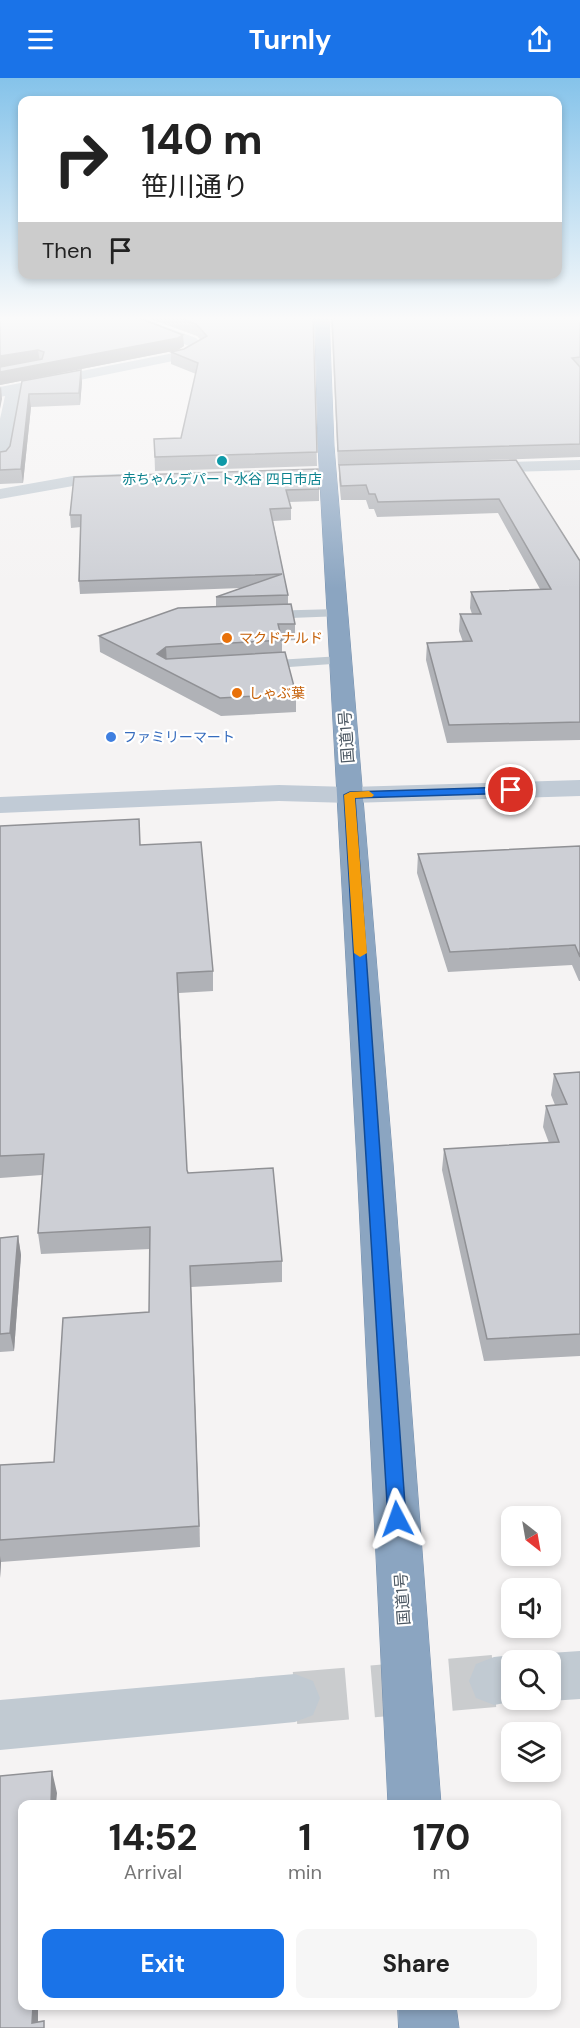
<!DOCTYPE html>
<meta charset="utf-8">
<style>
:root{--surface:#fff;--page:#f6f6f6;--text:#222;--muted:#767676;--accent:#1a73e8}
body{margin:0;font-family:"DM Sans","Noto Sans JP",sans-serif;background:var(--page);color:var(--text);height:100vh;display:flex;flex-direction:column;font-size:22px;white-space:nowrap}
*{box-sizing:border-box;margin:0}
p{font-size:20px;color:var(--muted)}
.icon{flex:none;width:33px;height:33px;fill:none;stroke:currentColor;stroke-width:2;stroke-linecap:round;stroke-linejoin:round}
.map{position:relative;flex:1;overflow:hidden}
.sheet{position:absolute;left:18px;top:1722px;width:543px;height:210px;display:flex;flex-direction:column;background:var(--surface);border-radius:12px;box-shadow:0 3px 9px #0003}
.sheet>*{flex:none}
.guide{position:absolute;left:18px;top:18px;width:544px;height:183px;border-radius:12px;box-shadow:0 3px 9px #0003;background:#fff;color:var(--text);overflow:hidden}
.needle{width:39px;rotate:149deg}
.tools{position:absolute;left:501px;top:1428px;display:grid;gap:12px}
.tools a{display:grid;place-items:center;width:60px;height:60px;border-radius:12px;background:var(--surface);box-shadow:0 3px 9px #0003;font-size:30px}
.pin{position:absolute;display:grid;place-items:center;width:51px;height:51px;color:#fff;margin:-26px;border:3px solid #fff;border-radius:50%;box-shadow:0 2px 6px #0007}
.me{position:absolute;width:66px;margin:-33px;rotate:356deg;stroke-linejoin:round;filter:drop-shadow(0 0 4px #0008)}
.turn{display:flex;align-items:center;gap:21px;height:126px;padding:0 24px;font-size:27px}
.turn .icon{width:78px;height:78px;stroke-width:2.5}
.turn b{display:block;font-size:42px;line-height:51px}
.then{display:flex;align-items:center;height:57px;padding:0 24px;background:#0003;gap:12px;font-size:22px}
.eta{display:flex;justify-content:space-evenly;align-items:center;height:102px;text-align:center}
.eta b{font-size:36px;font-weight:700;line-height:42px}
.primary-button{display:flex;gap:12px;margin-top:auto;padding:12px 24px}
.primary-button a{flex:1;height:69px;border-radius:12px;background:var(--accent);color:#fff;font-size:24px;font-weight:700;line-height:69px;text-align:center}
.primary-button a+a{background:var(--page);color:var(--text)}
header{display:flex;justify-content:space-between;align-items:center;height:78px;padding:0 24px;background:var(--accent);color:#fff;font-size:27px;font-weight:700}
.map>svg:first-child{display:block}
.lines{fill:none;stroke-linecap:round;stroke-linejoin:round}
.street-tunnel{stroke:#caccce;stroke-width:52;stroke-dasharray:52 26;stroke-linecap:butt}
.highway-casing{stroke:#7690ad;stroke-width:1}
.lane{fill:#c1cad2;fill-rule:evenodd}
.street{fill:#c1cad2;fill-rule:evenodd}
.secondary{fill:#c1cbd6;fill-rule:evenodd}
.highway{fill:#8ba5c1;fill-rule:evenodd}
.wall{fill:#b0b2b7}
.shaded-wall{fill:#909195}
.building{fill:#cdcfd5;stroke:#909195;stroke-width:1.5}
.route{fill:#1a73e8;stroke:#114b97;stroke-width:1.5}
.slow{fill:#f59e0b}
.culture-dot{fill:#0f9aa8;stroke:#fff;stroke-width:2}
.food-dot{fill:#e8710a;stroke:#fff;stroke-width:2}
.shop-dot{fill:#3f7fe0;stroke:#fff;stroke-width:2}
.labels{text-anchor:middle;stroke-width:4.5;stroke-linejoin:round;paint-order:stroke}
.far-culture-label{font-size:14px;fill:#0d838f;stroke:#fff}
.far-food-label{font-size:14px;fill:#c56008;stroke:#fff;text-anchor:start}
.far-shop-label{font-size:14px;fill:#366cbe;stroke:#fff;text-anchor:start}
.street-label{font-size:16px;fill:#4a5661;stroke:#fff}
</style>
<header><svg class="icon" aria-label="menu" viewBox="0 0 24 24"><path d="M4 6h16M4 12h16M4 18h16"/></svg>Turnly<svg class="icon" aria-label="share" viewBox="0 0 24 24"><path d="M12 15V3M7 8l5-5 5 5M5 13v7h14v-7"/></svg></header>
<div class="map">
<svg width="580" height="1950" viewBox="0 0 580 1950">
<rect width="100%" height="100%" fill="#f5f3f3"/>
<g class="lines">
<polyline class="street-tunnel" points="295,1620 494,1603"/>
<g class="highway-casing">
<g id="highway">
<polygon points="315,238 329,238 334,368 393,1085 441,1726 388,1726 357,1085 318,368"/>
<polygon points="398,1928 456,1928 459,1950 399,1950"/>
</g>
</g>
<g class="lane">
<polygon points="337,531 342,532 344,535 342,538 265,541 258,537 265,533"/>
<polygon points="341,578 348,582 346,585 261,591 254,587 261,583"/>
</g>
<g class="street">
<polygon points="117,238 136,238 196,260 205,269 183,281 21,314 9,381 6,385 0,386 0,341 5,318 0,319 0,309 179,274 189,268 119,241"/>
<polygon points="580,382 580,392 477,395 471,394 468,390 471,386 477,385"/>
<polygon points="119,396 125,397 128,401 125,405 73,408 0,421 0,411 73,398"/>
<polygon points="580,1573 580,1621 550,1623 547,1622 550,1622 550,1582 532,1582 550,1575"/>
<polygon points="512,1577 525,1582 512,1582 512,1622 520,1622 494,1627 476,1620 469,1603 476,1586 494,1579"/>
<polygon points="295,1596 313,1603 320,1620 313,1637 295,1644 0,1672 0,1622"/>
</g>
<polygon class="secondary" points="580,702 580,718 350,725 279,723 0,735 0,719 279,707 350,709"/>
<use href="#highway" class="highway"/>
</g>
<g class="wall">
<polygon points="0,238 184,268 178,272 0,307"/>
<polygon points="142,238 313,238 317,388 155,393 154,361 181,360 196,296 171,286 171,274 184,271 200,261 197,258"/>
<polygon points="331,238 580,238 580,379 338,387"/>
<polygon points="81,292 82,304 80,327 31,329 23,405 0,406 0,374 6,373 10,368 22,303"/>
<polygon points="516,382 580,483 580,662 447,665 426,582 427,565 463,564 459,553 460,536 472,536 470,530 471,514 540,511 498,435 377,439 374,431 369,431 366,422 341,422 339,402 339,387"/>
<polygon points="74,399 319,411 319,423 289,424 291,430 291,442 273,443 288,517 288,526 295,546 295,562 282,563 282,574 296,616 296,634 221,638 100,574 99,558 216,528 216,519 241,510 80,516 79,503 81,449 71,450 70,437"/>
<polygon points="0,748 141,767 213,893 213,913 179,915 187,1093 282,1183 282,1204 191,1209 200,1469 1,1484 0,1500 0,1387 54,1384 149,1234 150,1171 41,1176 38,1155 42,1097 0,1100"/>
<polygon points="580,768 580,903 579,903 572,887 448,894 417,795 418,776"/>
<polygon points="580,994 580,1278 484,1283 442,1092 444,1071 549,1065 543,1049 546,1028 555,1027 551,1017 554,996"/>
<polygon points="18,1158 21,1177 14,1273 0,1274 0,1160"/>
</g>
<g class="shaded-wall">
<polygon points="183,257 184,268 178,272 0,307 0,294"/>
<polygon points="38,272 40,284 0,291 0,278"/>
<polygon points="81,292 82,304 80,327 79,315"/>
<polygon points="1,308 2,321 0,331 0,311"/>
<polygon points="29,316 31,329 23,405 21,391"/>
<polygon points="166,569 167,586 157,576"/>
<polygon points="18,1158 21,1177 14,1273 10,1255"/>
<polygon points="190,1188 191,1209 200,1469 199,1448"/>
<polygon points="0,1478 1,1484 0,1500"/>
<polygon points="52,1693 57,1715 56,1726 51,1726"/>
<polygon points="33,1928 38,1928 38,1950 32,1945"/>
</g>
<g class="building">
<polygon points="0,238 134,238 183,257 178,260 0,294 0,289 42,281 44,274 38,272 0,278"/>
<polygon points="173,238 313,238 317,374 155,379 154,361 181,360 198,285 171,274 184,271 207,258 196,246"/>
<polygon points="332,238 580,238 580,279 572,280 580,289 580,366 338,373"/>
<polygon points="81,292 79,315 29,316 21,391 0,392 0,374 6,373 10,368 22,303"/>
<polygon points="516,382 580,483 580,644 449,647 427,565 472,563 460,536 481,536 471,514 551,511 499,421 378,424 375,416 369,416 366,407 341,408 339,387"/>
<polygon points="318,391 319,411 286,412 291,430 270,431 288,517 216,519 282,496 79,503 81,437 70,437 74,399"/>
<polygon points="291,526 295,546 278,546 282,562 166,569 157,576 166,581 285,574 296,616 220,620 99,558 178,530"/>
<polygon points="139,741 140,767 201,764 213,893 177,895 187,1092 188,1095 273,1090 282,1183 190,1188 199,1448 0,1462 0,1387 54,1384 63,1240 149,1234 150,1149 38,1155 44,1076 0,1078 0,748"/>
<polygon points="580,768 580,879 575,867 450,874 418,776"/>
<polygon points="580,994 580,1256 487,1261 444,1071 559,1064 546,1028 567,1026 554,996"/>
<polygon points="18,1158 10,1255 0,1256 0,1160"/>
<polygon points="52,1693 51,1726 22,1726 22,1928 33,1928 32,1945 44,1943 44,1950 0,1950 0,1698"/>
</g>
<linearGradient id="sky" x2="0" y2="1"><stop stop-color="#85c3ea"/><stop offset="0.47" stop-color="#fafafa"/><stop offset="1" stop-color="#fafafa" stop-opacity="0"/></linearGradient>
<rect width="580" height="511" fill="url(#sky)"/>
<polygon class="route" points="511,709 515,710 515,715 355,720 406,1441 404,1447 397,1450 390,1447 388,1441 344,717 350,714"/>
<polygon class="slow" points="369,713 374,717 372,719 355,720 367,875 360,879 354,875 344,717 350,714"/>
<circle class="culture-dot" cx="222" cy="383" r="6"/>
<g class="food-dot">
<circle cx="227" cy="560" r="6"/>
<circle cx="237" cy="615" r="6"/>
</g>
<circle class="shop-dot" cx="111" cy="659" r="6"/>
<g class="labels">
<g class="far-culture-label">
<text x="222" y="406">赤ちゃんデパート水谷 四日市店</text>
</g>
<g class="far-food-label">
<text x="239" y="565">マクドナルド</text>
<text x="249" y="620">しゃぶ葉</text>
</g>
<g class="far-shop-label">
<text x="123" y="664">ファミリーマート</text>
</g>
<g class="street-label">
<text transform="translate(346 659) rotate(-94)" y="6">国道1号</text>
<text transform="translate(402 1521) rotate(-94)" y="6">国道1号</text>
</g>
</g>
</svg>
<div class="tools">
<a><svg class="needle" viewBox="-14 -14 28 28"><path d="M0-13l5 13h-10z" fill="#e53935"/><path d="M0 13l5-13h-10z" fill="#767676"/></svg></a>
<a><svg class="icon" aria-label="sound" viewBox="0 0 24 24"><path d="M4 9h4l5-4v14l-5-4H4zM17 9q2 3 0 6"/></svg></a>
<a><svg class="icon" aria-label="search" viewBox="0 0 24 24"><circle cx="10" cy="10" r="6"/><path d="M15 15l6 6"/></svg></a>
<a><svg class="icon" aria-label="layers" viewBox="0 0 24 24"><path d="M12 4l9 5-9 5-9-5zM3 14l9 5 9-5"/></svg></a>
</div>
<div class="pin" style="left:511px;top:712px;background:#d93025"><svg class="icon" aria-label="arrive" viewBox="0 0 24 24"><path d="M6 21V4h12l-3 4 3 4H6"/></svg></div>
<svg class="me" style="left:397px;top:1441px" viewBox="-20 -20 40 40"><path d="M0-17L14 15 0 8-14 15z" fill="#1a73e8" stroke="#fff" stroke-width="4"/></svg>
<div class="guide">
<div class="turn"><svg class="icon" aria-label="right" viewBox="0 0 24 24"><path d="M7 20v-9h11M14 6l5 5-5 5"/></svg><div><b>140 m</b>笹川通り</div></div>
<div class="then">Then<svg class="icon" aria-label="arrive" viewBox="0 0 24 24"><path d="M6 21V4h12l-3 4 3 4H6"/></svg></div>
</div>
<section class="sheet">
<div class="eta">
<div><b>14:52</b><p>Arrival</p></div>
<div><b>1</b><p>min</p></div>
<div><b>170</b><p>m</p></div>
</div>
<div class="primary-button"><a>Exit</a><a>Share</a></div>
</section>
</div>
